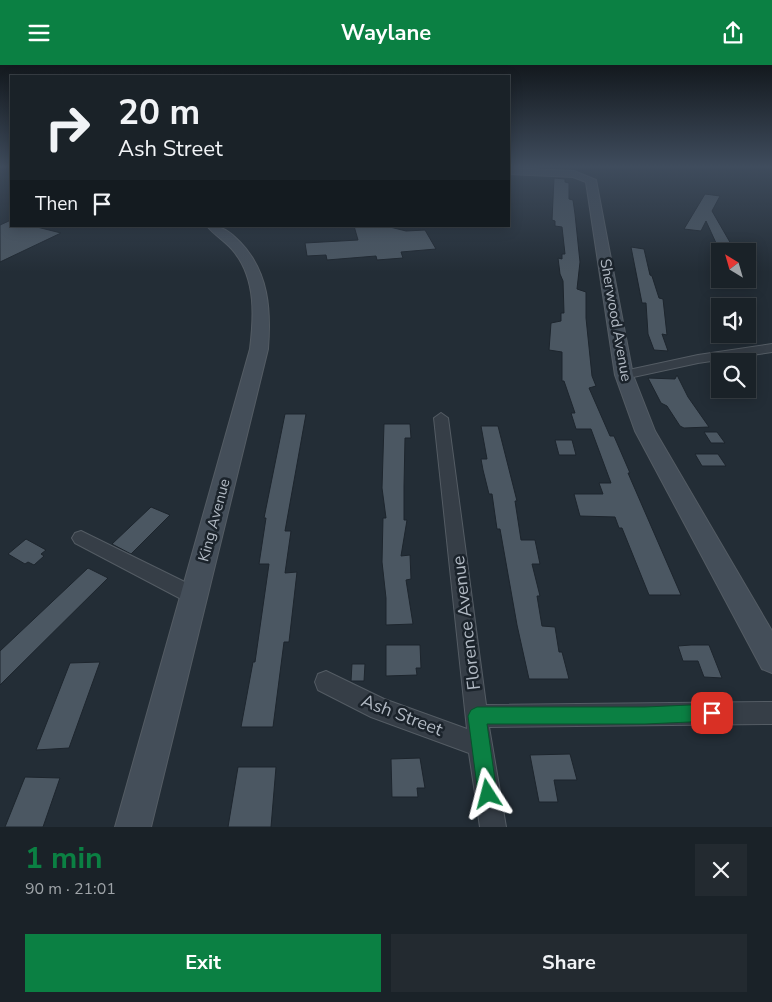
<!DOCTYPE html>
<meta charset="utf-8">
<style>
:root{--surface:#1a2228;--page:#232a30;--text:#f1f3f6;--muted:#9fa4a8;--line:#383f45;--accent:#0b8043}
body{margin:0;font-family:"Nunito Sans",sans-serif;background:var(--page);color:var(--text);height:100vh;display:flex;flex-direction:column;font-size:19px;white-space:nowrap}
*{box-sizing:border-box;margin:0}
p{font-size:16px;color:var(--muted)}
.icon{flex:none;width:28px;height:28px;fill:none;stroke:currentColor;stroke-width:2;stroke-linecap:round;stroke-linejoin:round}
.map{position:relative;height:762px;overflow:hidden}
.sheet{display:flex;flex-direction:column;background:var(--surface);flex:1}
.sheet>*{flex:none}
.guide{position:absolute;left:10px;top:10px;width:500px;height:152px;border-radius:0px;box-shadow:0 2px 12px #0003,0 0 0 1px var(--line);background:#1a2228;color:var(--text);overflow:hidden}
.needle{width:32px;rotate:323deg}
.controls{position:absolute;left:711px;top:178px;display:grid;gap:10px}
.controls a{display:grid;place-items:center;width:45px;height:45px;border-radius:0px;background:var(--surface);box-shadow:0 2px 12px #0003,0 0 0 1px var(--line);font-size:25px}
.pin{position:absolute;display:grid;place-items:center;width:42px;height:42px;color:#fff;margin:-21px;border-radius:10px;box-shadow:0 2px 8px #0006}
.me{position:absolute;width:55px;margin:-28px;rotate:351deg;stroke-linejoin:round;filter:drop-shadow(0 0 4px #0008)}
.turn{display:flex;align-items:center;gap:18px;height:105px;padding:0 25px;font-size:22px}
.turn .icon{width:65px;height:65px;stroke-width:2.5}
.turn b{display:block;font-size:35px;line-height:42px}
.then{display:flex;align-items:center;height:48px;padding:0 25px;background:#0003;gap:10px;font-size:19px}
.round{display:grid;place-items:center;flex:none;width:52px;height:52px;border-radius:0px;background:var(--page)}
.head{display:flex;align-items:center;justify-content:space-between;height:85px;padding:0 25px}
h1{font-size:30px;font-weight:700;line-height:38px;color:var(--accent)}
.action{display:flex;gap:10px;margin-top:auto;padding:10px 25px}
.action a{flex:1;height:58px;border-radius:0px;background:var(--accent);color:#fff;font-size:20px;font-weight:700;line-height:58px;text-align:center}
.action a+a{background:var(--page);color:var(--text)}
header{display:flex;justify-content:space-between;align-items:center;height:65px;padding:0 25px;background:var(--accent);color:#fff;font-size:22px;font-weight:700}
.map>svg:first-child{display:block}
.building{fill:#4b5762;stroke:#1d252d}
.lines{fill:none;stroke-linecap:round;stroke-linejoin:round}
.street-casing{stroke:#545c64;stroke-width:2}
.secondary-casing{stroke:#545c64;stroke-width:2}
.street{fill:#363e47;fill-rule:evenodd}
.secondary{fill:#444e59;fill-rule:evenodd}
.route{fill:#0b8043;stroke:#07532c}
.labels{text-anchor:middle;stroke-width:5;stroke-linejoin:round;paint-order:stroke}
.street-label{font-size:15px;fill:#b1b9c3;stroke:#1b232b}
.near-street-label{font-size:18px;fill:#b1b9c3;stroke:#1b232b}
</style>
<header><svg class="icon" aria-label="menu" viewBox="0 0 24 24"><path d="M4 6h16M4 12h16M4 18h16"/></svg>Waylane<svg class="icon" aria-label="share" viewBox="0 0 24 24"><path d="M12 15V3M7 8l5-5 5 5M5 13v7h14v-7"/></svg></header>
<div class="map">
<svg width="772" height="762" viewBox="0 0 772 762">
<rect width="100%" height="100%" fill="#232d36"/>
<g class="building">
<polygon points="554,113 565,114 565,117 569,118 569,134 573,135 575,149 580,197 577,224 586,227 586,253 592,311 596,321 589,323 610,371 614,371 630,408 628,408 681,530 649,530 622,463 619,463 615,452 580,451 574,429 603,429 599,418 611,418 591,364 576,364 571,348 575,348 564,316 562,316 562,287 549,285 551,258 561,256 561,248 564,248 563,216 560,209 558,193 562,194 562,189 565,189 562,162 555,161 555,156 552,155"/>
<polygon points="705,129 720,131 712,146 731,179 716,178 706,156 701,166 684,164"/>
<polygon points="11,155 11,161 33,161 61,168 0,197 0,160"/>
<polygon points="354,161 386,161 406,166 425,165 436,184 401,187 403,193 377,195 376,191 327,195 326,190 307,191 305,178 358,175"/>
<polygon points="631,182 644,184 650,210 652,211 659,233 663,234 667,270 662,269 668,286 654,285 648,269 646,238 642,238"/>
<polygon points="677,310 688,332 709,362 684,363 680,361 667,341 661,338 648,313 675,314"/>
<polygon points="285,349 306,349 285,466 291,466 285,508 297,507 289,577 284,577 273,662 241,662 253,597 255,597 269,499 259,499 266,453 264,453"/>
<polygon points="384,359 410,359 411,373 405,373 404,421 404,455 407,455 401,491 410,490 411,514 406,515 413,559 386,560 386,533 382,497 383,453 386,453 382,423"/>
<polygon points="481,361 498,361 517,436 515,436 521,475 535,475 540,499 532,499 540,531 537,531 542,561 555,562 559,587 562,587 569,614 529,614 517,560 500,464 497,464 492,429 489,429 483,405 481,394 487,394"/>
<polygon points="704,367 717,367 725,378 711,378"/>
<polygon points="555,375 572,375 576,390 559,390"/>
<polygon points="695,389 718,389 726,401 702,401"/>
<polygon points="151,442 170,450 131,489 112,479"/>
<polygon points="26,474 46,485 41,489 44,491 34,500 28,497 25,499 8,489"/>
<polygon points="88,503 108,513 0,620 0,586"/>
<polygon points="386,580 420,580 421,603 416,603 417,610 386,611"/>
<polygon points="691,580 709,580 722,613 704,612 698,596 683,596 678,581"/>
<polygon points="100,597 69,683 36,685 70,598"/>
<polygon points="352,599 365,599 364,616 351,616"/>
<polygon points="570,689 577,715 554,715 558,737 539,737 530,690"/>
<polygon points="420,693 425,723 417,723 418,732 392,732 391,694"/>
<polygon points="238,702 276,702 271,762 228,762"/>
<polygon points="25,712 60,713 43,762 5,762"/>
</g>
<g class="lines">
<g class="street-casing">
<g id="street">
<polygon points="772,279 772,287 698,298 624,314 617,310 624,306 698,290"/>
<polygon points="441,348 448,353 486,640 772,637 772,659 489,662 506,762 480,762 469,688 371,652 318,625 315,617 318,609 326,606 384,634 467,664 434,353"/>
<polygon points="81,466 201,525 204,531 201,537 194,540 187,537 75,478 72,473 75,468"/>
</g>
</g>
<g class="secondary-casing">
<g id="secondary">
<polygon points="509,103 574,106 596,115 633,310 655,366 772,566 772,608 762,604 635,366 615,310 586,117 573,112 509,109"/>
<path d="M207 161C223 161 229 166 240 177 269 207 271 245 268 284L151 762H115L250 284C254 252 256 215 235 188 227 177 215 171 207 161Z"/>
</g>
</g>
<use href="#street" class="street"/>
<use href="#secondary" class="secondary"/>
</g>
<linearGradient id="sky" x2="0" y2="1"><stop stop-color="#13191e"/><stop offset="0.49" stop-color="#3f4c5d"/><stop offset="1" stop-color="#3f4c5d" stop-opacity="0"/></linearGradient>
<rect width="772" height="207" fill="url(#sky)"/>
<polygon class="route" points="712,639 718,642 721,648 718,654 712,656 645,659 487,659 497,729 494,736 488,739 481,736 478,729 468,651 471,645 477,642 645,642"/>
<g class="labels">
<g class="street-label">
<text transform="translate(616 255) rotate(80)" y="5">Sherwood Avenue</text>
<text transform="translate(214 455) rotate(-75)" y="5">King Avenue</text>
</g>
<g class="near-street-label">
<text transform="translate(466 558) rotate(-97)" y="6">Florence Avenue</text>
<text transform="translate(402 650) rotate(21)" y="6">Ash Street</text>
</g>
</g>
</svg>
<div class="controls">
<a><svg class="needle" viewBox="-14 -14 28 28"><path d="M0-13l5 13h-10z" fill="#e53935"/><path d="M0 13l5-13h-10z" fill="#9fa4a8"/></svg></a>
<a><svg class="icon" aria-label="sound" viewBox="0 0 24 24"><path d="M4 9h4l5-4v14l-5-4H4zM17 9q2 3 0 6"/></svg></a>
<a><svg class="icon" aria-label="search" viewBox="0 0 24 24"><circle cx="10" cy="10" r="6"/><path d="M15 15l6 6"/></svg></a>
</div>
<div class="pin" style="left:712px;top:648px;background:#d93025"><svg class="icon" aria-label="arrive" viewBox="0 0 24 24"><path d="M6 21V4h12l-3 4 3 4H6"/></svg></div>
<svg class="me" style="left:488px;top:729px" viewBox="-20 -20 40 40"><path d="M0-17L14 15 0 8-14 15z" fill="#0b8043" stroke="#fff" stroke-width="4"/></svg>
<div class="guide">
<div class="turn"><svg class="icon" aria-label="right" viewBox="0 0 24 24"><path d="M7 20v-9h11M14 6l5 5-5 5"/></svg><div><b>20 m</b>Ash Street</div></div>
<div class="then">Then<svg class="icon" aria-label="arrive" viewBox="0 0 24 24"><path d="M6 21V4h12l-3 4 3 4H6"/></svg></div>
</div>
</div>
<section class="sheet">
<div class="head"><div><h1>1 min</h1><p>90 m · 21:01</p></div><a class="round"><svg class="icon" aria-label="close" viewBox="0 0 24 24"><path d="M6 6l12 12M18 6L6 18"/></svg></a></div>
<div class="action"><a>Exit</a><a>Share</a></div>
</section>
